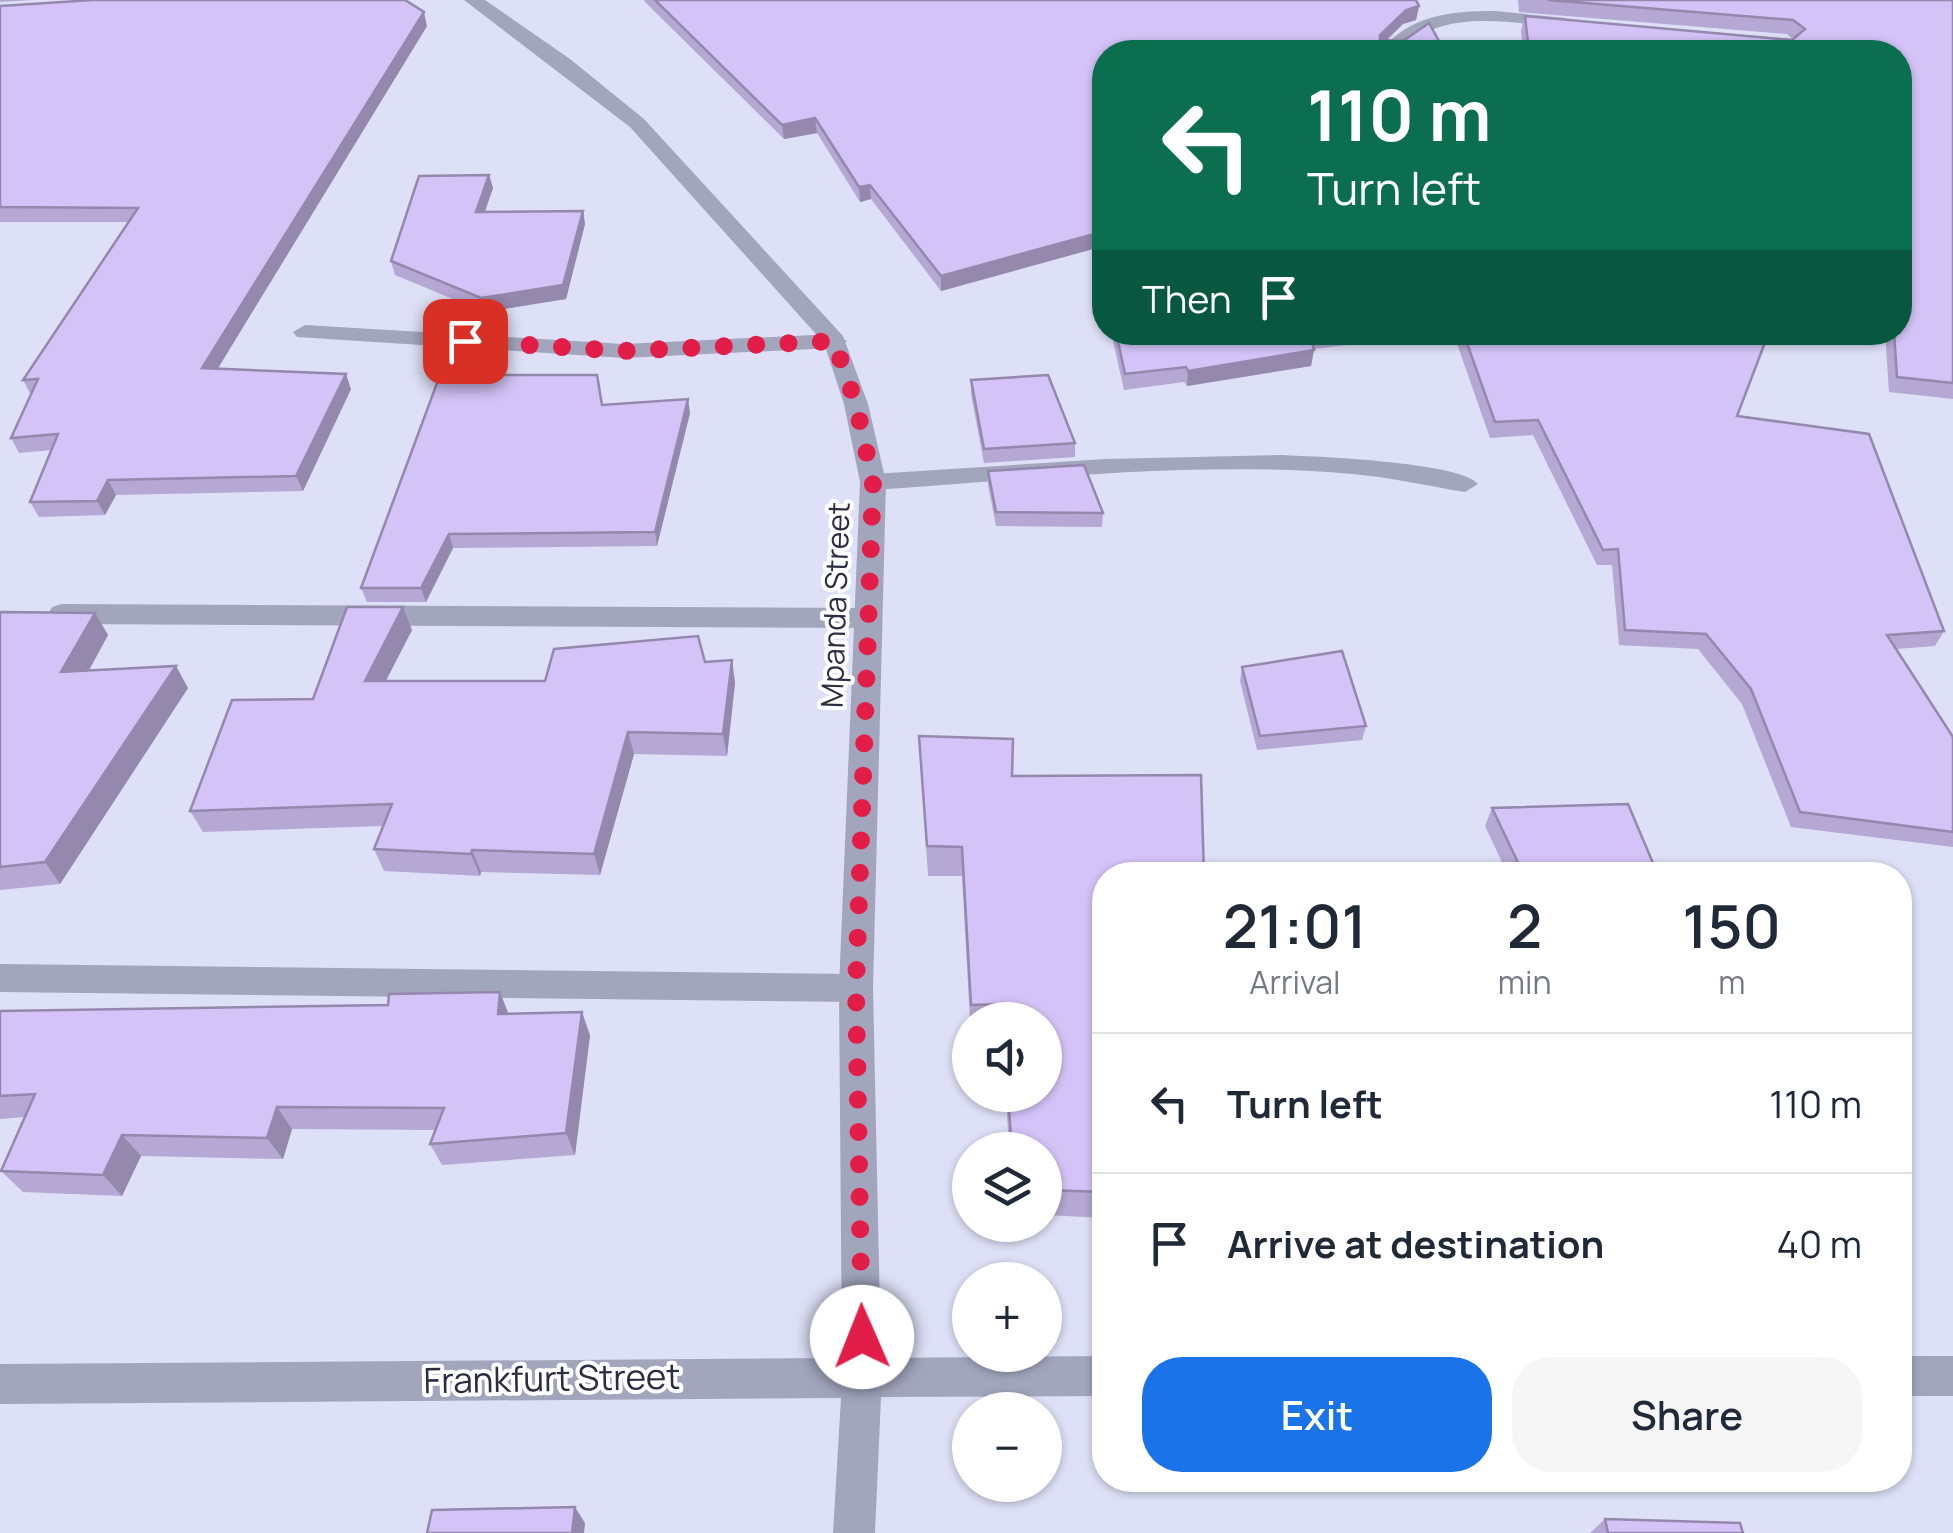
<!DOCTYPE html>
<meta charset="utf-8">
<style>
:root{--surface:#fff;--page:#f6f6f7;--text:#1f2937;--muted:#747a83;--line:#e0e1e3;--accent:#1a73e8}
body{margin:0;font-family:Manrope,sans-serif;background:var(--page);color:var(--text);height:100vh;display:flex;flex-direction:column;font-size:38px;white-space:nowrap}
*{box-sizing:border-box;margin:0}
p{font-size:32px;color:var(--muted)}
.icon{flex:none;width:55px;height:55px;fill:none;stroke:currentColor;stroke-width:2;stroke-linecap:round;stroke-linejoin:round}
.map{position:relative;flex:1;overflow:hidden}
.side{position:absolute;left:1092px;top:862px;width:820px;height:630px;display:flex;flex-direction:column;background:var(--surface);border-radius:40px;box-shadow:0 2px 8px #0004}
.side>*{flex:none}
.hud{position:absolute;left:1092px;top:40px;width:820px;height:305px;border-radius:40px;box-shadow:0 2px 8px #0004;background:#0b6e4f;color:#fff;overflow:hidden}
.tools{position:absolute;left:952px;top:1002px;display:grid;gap:20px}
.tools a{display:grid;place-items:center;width:110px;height:110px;border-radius:50%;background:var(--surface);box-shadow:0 2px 8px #0004;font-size:50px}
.pin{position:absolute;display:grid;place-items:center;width:85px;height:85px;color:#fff;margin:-42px;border-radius:20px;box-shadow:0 5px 15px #0006}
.me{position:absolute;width:110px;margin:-55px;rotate:359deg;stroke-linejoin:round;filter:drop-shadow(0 0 8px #0008)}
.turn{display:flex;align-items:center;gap:35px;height:210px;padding:0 50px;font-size:45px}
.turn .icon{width:130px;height:130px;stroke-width:2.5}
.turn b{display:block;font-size:70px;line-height:85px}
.then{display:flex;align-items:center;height:95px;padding:0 50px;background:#0003;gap:20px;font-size:38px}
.eta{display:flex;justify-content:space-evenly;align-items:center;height:170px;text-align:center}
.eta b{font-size:60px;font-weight:600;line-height:70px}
.primary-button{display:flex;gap:20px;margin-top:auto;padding:20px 50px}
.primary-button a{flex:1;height:115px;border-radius:40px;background:var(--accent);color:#fff;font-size:40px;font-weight:600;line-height:115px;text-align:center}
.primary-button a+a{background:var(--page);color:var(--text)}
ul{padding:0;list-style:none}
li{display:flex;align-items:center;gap:30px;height:140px;padding:0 50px;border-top:2px solid var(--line)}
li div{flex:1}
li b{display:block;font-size:38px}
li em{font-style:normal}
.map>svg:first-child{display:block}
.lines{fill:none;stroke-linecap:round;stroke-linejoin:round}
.lane{fill:#a2a6bd;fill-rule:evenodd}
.street{fill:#a2a6bd;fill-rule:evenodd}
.wall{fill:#b5a8d4}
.shaded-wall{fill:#9488ad}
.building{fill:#d3c3f7;stroke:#9488ad;stroke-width:2.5}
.route{stroke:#e11d48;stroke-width:18;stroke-dasharray:0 32.4}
.labels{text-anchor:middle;stroke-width:8;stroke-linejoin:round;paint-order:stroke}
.street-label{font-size:30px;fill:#2b2d42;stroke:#fff}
.near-street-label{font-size:35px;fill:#2b2d42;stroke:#fff}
</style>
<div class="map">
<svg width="1953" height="1533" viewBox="0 0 1953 1533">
<rect width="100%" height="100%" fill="#dde0f6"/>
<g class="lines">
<g class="lane">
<path d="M1495 11 1565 18 1574 23 1565 28C1509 23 1442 7 1399 52H1380C1409 15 1450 11 1495 11Z"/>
<polygon points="305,325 624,344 835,334 847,341 835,348 624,358 297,337 293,332"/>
<path d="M1279 455C1311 456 1461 462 1478 484L1465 492C1428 486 1390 477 1352 474 1193 460 1031 480 873 490L860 482 873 474 1105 459Z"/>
<polygon points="62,604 867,608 877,611 881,618 877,625 867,628 62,624 52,621 48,614 52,607"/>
<polygon points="0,964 856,974 868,978 873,988 868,998 856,1002 0,992"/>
</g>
<g class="street">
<polygon points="464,0 485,0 570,59 644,119 843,336 868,404 886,482 873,988 881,1358 1105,1356 1105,1396 881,1397 875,1533 833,1533 841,1398 0,1404 0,1364 842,1358 839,988 860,482 844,404 824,343 630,127"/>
<rect x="1900" y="1356" width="53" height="40"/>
</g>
</g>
<g class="wall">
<polygon points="0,0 32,0 0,2"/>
<polygon points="644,0 1416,0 1419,6 1416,20 1403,24 1386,41 1445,52 1105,52 1105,304 1093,249 941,291 871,199 860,202 817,133 784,139 645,2"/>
<polygon points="1518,0 1953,0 1953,399 1889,392 1885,332 1900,332 1900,52 1523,52 1521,30 1525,16 1793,39 1787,34 1519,12"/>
<polygon points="0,6 427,26 217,369 351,389 303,491 116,495 105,515 39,517 30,502 52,450 19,453 11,438 31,395 23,380 129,222 0,222"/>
<polygon points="489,175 493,188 484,212 583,211 585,224 566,299 484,312 395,275 391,261"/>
<polygon points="1111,332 1448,332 1314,349 1311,366 1187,386 1184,382 1124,390"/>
<polygon points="1453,332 1769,332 1737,416 1944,631 1935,646 1896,649 1953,737 1953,847 1791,827 1742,704 1698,649 1619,645 1612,565 1597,565 1533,435 1490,438"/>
<polygon points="971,380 1075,443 1075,457 984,463 971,394"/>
<polygon points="603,405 690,413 657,546 453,548 426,602 367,602 361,588"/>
<polygon points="988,471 1103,513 1102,527 996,526 988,485"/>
<polygon points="0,612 95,613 108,635 89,670 188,688 60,884 0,890"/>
<polygon points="412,630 386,681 545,681 732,660 735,683 727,756 634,754 600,875 481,872 480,876 384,871 374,849 383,826 203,832 190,811 313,699"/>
<polygon points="1242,667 1366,726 1362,740 1257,750 1240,681"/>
<polygon points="919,736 1012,776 1105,875 1105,1218 1045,1215 1045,1150 1009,1150 1006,1095 1045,1095 1045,1020 970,1020 962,876 928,876"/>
<polygon points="1492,808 1658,875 1508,875 1485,826"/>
<polygon points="0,1011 509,1013 590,1035 575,1155 442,1165 430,1144 436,1130 292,1129 283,1159 141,1156 122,1196 23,1192 1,1171 24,1117 0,1119"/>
<polygon points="1605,1519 1743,1533 1590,1533"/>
</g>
<g class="shaded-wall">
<polygon points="1419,6 1416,20 1403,24 1377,49 1380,35 1406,10"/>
<polygon points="424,12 427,26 209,383 202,368"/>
<polygon points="815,118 817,133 784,139 782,125"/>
<polygon points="489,175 493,188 480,226 476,212"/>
<polygon points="870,185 871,199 860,202 859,187"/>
<polygon points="583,211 585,224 566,299 484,312 481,298"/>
<polygon points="1094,234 1093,249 941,291 941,276"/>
<polygon points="1314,350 1311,366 1187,386 1188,371"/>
<polygon points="346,374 351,389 303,491 296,476"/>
<polygon points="688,399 690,413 657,546 655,532"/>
<polygon points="108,480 116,495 105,515 97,501"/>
<polygon points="449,534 453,548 426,602 421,588"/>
<polygon points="403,607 412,630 374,703 365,681"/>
<polygon points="95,613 108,635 76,694 61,672"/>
<polygon points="732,660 735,683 727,756 723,734"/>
<polygon points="176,666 188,688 60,884 45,862"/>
<polygon points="628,732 634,754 600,875 594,854"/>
<polygon points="472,850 481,872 480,876 471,854"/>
<polygon points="500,992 509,1015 498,1014"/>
<polygon points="582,1012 590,1035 575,1155 566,1133"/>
<polygon points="277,1107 292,1129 283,1159 267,1138"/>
<polygon points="122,1135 141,1156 122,1196 103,1175"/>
<polygon points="575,1507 585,1523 584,1533 572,1533"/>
</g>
<g class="building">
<polygon points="93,0 405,0 424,12 202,368 346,374 296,476 108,480 97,501 30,502 58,434 11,438 38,379 23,380 138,208 0,207 0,6"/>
<polygon points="655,0 1416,0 1419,6 1406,10 1380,35 1380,40 1403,41 1429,23 1445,52 1105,52 1105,284 1094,234 941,276 870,185 859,187 815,118 782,125"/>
<polygon points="1548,0 1953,0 1953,383 1897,377 1894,332 1900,332 1900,52 1529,52 1525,16 1792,40 1805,29 1793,20"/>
<polygon points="489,175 476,212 583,211 563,285 481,298 391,261 419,176"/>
<polygon points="1116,332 1325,332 1310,334 1314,350 1188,371 1186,367 1125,374"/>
<polygon points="1463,332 1769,332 1737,416 1869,434 1944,631 1887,635 1953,737 1953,832 1800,812 1751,689 1706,634 1625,630 1618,549 1603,550 1538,420 1495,422"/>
<polygon points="440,375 597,375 602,405 688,399 655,532 449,534 421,588 361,588"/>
<polygon points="1048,375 1075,443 984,449 971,380"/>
<polygon points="1084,465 1103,513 996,512 988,471"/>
<polygon points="347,607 403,607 365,681 545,681 554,649 698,636 705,662 732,660 723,734 628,732 594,854 472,850 471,854 374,849 392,804 190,811 232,700 313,699"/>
<polygon points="0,612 95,613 61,672 176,666 45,862 0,867"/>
<polygon points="1342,651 1366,726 1260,736 1242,667"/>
<polygon points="919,736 1013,739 1012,776 1201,775 1204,875 1105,875 1105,1192 1045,1190 1045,1150 1012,1150 1008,1095 1045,1095 1045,1020 1004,1020 1003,1004 971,1005 962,847 927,846"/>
<polygon points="1628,804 1658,875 1524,875 1492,808"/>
<polygon points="500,992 498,1014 582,1012 566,1133 430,1144 444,1108 277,1107 267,1138 122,1135 103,1175 1,1171 35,1094 0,1096 0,1011 388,1005 389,994"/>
<polygon points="575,1507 572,1533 427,1533 432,1510"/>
<polygon points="1605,1519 1740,1523 1743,1533 1608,1533"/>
</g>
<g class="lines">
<polyline class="route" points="465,341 624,351 834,341 856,404 873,482 856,988 862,1337"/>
</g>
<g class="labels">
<g class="street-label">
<text transform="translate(836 605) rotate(-88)" y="10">Mpanda Street</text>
</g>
<g class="near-street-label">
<text transform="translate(552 1379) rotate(-1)" y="12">Frankfurt Street</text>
</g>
</g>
</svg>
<div class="tools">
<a><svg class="icon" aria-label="sound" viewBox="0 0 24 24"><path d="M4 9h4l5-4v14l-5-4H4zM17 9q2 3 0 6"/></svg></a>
<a><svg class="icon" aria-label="layers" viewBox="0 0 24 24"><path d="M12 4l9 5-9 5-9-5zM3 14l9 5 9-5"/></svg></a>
<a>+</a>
<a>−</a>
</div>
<div class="pin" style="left:465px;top:341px;background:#d93025"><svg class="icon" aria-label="arrive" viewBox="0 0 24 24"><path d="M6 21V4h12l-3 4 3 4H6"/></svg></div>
<svg class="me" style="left:862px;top:1337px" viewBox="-20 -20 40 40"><circle r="19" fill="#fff"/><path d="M0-13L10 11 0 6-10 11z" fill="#e11d48"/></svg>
<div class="hud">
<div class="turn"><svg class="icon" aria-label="left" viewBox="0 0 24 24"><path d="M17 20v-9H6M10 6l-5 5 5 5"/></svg><div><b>110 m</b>Turn left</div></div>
<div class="then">Then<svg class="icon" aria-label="arrive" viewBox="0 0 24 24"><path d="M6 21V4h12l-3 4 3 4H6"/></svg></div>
</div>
<section class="side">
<div class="eta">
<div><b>21:01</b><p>Arrival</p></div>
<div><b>2</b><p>min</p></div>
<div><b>150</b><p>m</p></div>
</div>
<ul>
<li><svg class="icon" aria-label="left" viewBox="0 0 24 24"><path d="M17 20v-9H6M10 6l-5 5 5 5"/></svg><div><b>Turn left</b></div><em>110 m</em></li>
<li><svg class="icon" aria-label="arrive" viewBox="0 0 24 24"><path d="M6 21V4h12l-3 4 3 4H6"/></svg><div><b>Arrive at destination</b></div><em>40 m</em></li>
</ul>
<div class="primary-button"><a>Exit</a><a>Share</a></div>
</section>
</div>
